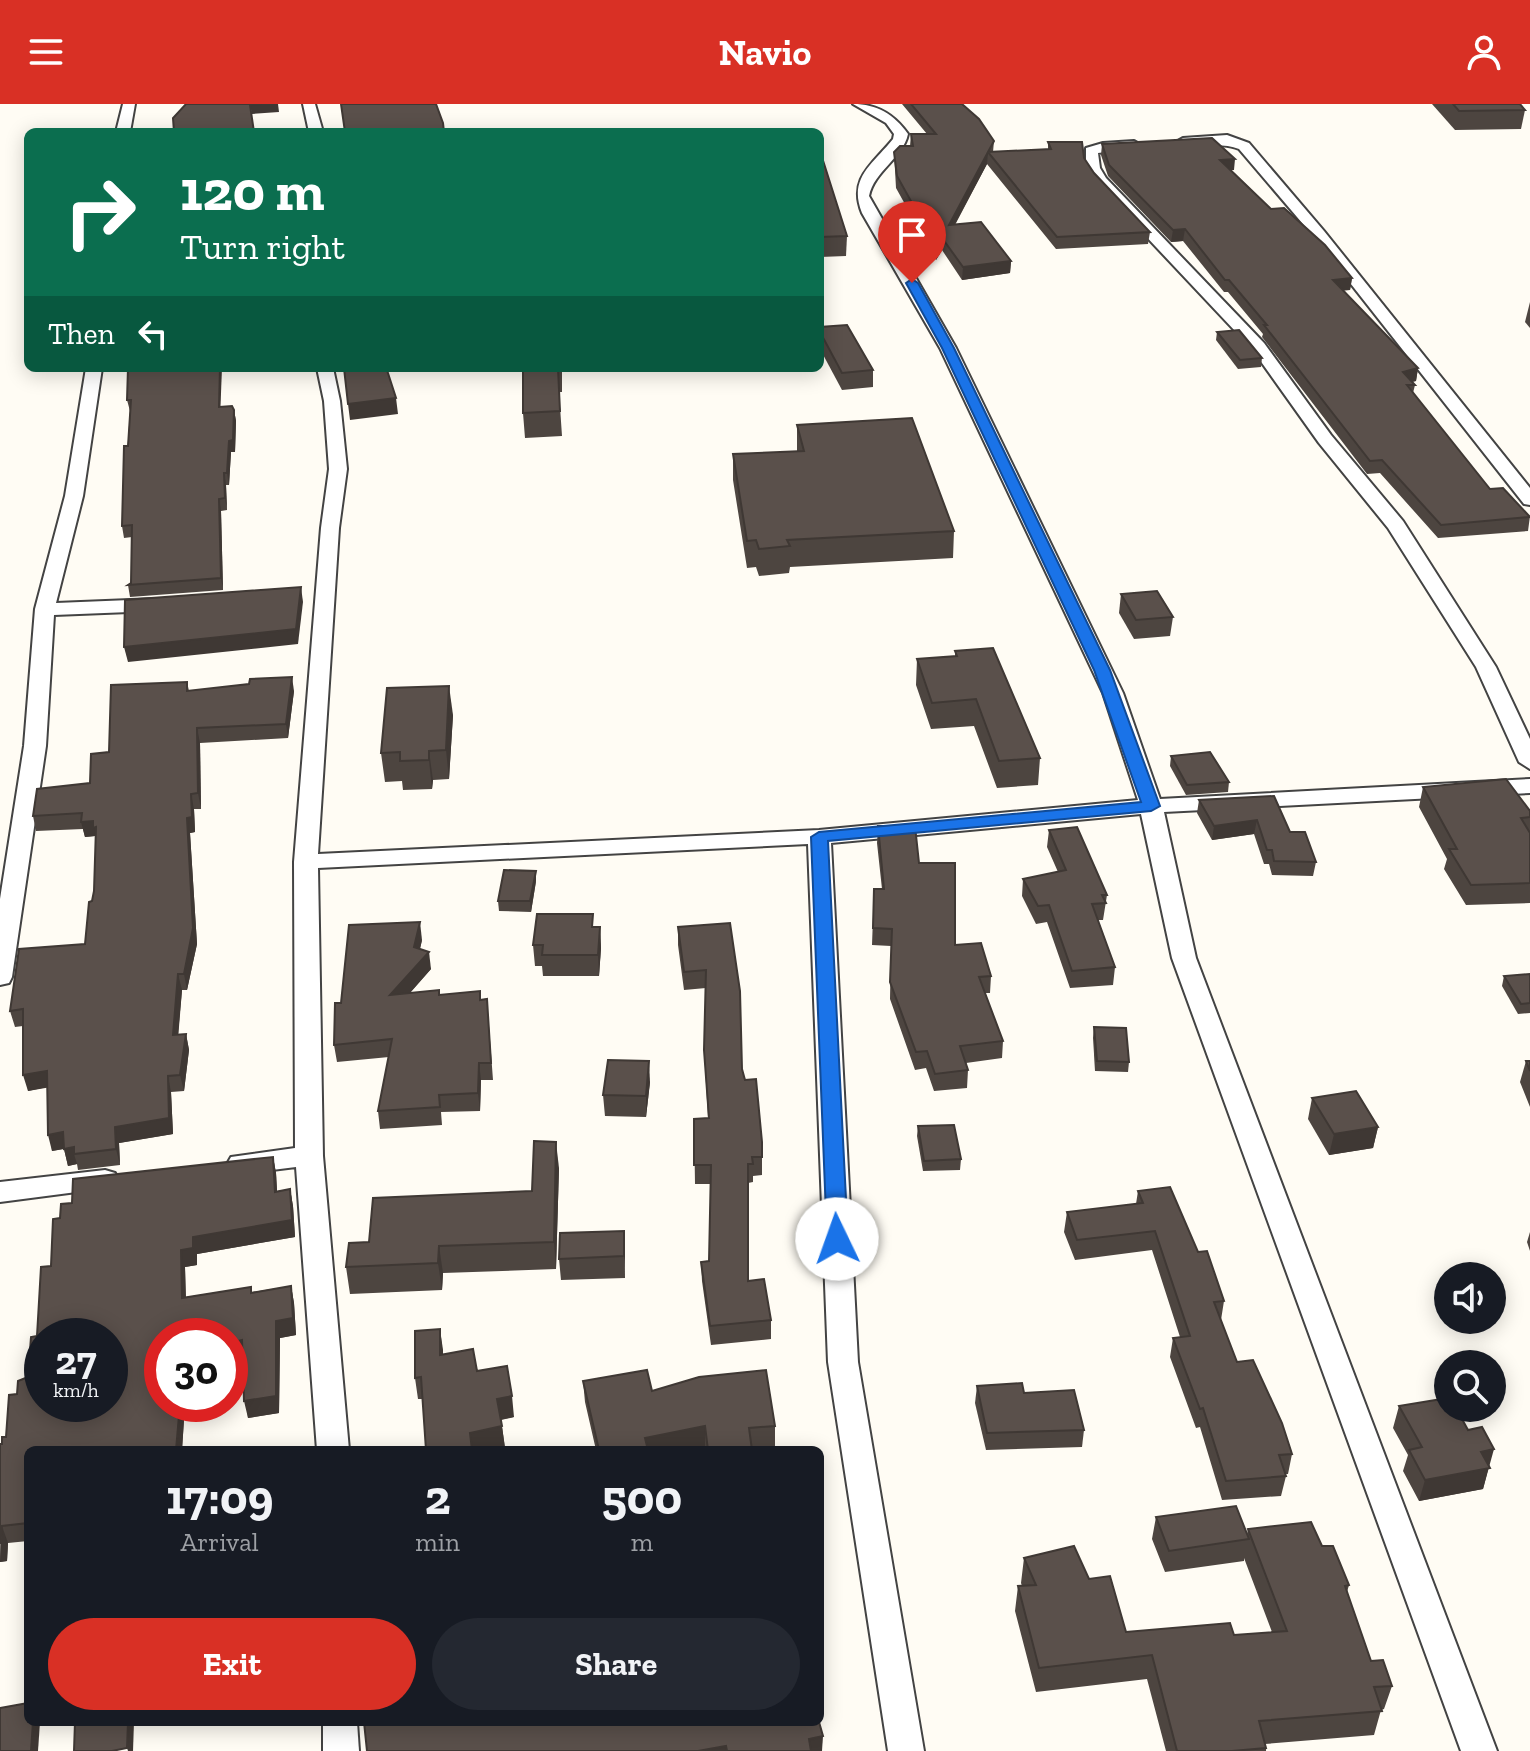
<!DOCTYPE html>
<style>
:root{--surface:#171b24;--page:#242831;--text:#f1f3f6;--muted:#9ea1a6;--accent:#d93025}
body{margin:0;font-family:"Zilla Slab",serif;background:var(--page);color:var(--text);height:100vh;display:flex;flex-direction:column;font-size:30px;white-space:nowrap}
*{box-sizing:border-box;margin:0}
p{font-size:26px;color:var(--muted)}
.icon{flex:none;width:44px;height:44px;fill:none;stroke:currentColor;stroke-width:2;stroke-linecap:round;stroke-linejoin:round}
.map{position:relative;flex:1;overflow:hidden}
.details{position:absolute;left:24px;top:1342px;width:800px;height:280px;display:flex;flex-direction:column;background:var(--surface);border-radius:12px;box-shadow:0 4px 20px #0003}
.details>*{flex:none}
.guide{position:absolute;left:24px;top:24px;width:800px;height:244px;border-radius:12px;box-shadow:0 4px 20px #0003;background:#0b6e4f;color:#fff;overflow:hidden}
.buttons{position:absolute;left:1434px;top:1158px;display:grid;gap:16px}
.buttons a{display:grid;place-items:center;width:72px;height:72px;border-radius:50%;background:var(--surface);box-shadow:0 4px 20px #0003;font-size:40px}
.speed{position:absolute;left:24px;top:1214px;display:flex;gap:16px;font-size:40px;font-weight:700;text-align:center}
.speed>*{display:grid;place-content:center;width:104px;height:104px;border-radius:50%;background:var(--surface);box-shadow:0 4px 20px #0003;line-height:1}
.speed small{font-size:20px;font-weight:400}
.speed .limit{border:12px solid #d22;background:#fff;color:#111}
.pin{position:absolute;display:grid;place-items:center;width:68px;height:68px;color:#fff;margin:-82px -34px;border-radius:50% 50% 50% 0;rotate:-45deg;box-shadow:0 0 8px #0007}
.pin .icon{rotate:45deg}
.me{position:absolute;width:88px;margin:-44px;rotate:357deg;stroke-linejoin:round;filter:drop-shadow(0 0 6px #0008)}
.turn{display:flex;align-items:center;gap:28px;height:168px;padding:0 24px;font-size:36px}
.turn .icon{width:104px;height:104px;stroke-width:2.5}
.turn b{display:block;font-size:56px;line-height:68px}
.then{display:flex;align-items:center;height:76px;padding:0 24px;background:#0003;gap:16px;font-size:30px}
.eta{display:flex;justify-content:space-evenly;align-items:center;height:136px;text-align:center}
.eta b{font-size:48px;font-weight:700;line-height:56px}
.action{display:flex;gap:16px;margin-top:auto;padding:16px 24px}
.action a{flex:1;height:92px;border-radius:48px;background:var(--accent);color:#fff;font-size:32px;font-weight:700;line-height:92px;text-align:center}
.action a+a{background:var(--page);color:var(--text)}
header{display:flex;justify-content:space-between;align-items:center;height:104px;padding:0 24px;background:var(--accent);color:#fff;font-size:36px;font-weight:700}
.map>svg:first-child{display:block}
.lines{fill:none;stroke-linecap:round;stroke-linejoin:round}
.minor-casing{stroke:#434343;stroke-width:4}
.minor{fill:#fff;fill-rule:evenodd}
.wall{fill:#4d4540}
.shaded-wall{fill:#3f3834}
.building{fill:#5a504b;stroke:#3f3834;stroke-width:2;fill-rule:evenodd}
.route{fill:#1a73e8;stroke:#114b97;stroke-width:2}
</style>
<header><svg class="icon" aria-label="menu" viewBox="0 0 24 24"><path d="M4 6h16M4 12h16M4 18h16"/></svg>Navio<svg class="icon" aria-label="person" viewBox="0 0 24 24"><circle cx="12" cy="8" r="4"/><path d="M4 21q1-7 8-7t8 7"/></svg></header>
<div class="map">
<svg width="1530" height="1647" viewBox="0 0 1530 1647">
<rect width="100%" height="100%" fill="#fffcf4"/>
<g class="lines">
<g class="minor-casing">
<g id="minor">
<polygon points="123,0 135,0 130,28 116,28"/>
<polygon points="303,0 315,0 323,28 309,28"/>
<path d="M853 0C877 0 894 10 908 30 903 54 874 67 869 92L956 244 1123 589 1160 695 1530 675V689L1164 708 1196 854 1497 1647H1461L1172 854 1141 710 831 739 858 1258 924 1647H888L828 1258 808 740 318 764 323 1052 349 1346H317L296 1063 241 1070 231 1067 227 1060 231 1053 295 1044 294 758 321 424 329 365 324 297 317 264H333L340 297 347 365 339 424 318 750 819 726 1138 696 1103 589 940 244 862 109C848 74 872 61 893 35L894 30 886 19Z"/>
<path d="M1227 31 1249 39 1324 127 1530 384V401L1524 400 1314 133 1239 45C1218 36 1190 47 1176 38L1183 34Z"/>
<polygon points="1134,37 1141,41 1139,44 1098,49 1100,64 1106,74 1264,239 1331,331 1403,417 1496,563 1530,635 1530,665 1519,658 1476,563 1388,424 1319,339 1252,245 1093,76 1086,64 1086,44 1103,39"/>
<polygon points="86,264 102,264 83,392 56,499 155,495 165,501 155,507 54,511 46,642 12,873 9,879 0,881 0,795 24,642 35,505 65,392"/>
<polygon points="105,1066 115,1069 119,1076 115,1083 0,1098 0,1078"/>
<polygon points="323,1618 357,1618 359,1647 323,1647"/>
</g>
</g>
<use href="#minor" class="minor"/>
</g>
<g class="wall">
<polygon points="902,0 962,0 994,37 993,48 1048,45 1048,38 1084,54 1094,69 1150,128 1148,140 1056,145 987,60 955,121 1011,157 1010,169 962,176 942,146 936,156 896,84 894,48 910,42 911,30 927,30"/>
<polygon points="1432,0 1520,0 1525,6 1521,25 1455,26"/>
<polygon points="1102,40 1234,66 1231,66 1271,105 1352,174 1350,186 1343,186 1418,264 1416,277 1412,278 1415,281 1413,289 1490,385 1530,412 1528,427 1438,434 1380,369 1367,370 1262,233 1263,230 1228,188 1224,188 1183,137 1171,138 1108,72 1101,51"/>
<polygon points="820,47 847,132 846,152 820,153"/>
<polygon points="1530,198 1530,224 1525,218"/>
<polygon points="820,223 873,266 873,283 842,286 820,245"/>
<polygon points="1217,228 1262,254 1261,263 1238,265 1216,236"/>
<polygon points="523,264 562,264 562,288 559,288 562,332 525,334 523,309"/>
<polygon points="127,296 221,302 234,306 236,317 235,348 231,348 229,381 226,381 227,406 221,407 223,486 130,493 128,481 131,479 132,433 124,434 122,422 130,307"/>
<polygon points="797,321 954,427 953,454 790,463 789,469 759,472 756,463 747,464 733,376 733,350 797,347"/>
<polygon points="1121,490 1173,513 1170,532 1134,535 1119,509"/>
<polygon points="955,547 1040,654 1038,681 997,684 974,622 931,625 916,581 917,555 955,552"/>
<polygon points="187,578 189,587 294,587 288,634 200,639 201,705 194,705 195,728 190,729 197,840 187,886 182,886 178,930 186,930 189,946 184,987 171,988 173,1030 119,1039 120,1061 78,1066 77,1060 68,1062 64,1045 52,1047 47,983 28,987 23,922 15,923 10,907 85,840 94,787 96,736 95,732 85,733 83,725 36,727 33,712 90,679 109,648"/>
<polygon points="453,611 449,675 433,676 432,685 403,686 402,677 385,678 381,649"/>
<polygon points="1171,652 1229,678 1228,688 1186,691 1170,662"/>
<polygon points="1423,683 1530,707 1530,799 1466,801 1444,765 1447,755 1419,703"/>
<polygon points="1199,696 1290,728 1316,758 1313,772 1272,771 1269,760 1264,760 1254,730 1212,736 1197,709"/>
<polygon points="878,722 919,759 955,841 991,872 990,889 985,889 1003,937 1002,954 966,959 968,966 967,984 934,987 926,964 915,966 890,895 891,842 872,841 874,785 882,785 877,739"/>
<polygon points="1049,726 1107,791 1103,816 1098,816 1115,863 1113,881 1070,884 1047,818 1036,820 1022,792 1023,775 1058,768 1047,743"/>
<polygon points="536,777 531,808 499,807 498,797"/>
<polygon points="730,819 742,965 762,1038 762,1071 753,1072 753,1078 748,1079 748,1177 771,1216 771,1235 711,1241 702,1177 701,1158 709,1157 711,1080 695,1080 694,1015 708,1014 704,946 706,884 684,886 678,841 678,823"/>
<polygon points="594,823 600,823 601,844 599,872 543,872 542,862 535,862 533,841"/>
<polygon points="422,836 420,845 431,865 410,889 439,891 480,887 481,896 487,895 493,976 481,976 480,1007 441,1008 442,1021 380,1025 378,1007 389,953 337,958 334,941 341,899"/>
<polygon points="1530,870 1530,909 1518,910 1502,882 1504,872"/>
<polygon points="1094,923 1129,958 1128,968 1095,967 1093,934"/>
<polygon points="1526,957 1530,957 1530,1003 1520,978"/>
<polygon points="650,978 646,1013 605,1012 603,991"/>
<polygon points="1312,994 1378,1023 1373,1044 1329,1051 1308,1015"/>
<polygon points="918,1022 961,1055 960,1066 923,1067 917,1032"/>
<polygon points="273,1053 276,1069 277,1087 290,1085 293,1102 295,1133 197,1150 197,1161 185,1163 186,1193 251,1183 252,1188 291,1182 294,1199 296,1231 280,1234 279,1309 248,1314 242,1254 162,1232 162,1300 185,1300 182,1346 28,1346 28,1437 8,1439 7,1457 0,1458 2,1340 6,1333 17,1290 28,1273 60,1114 72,1099"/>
<polygon points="559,1064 556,1165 443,1169 442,1186 350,1190 346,1163 369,1138 532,1087"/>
<polygon points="1138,1087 1198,1148 1224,1197 1221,1216 1237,1258 1292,1350 1288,1370 1285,1370 1286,1372 1281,1392 1222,1396 1200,1323 1196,1324 1170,1253 1173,1234 1180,1233 1152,1146 1075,1156 1064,1128 1067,1108 1136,1100"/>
<polygon points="624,1127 625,1174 561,1176 559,1155"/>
<polygon points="1530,1128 1530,1147 1527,1138"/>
<polygon points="440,1225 443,1251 477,1267 514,1313 501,1316 505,1344 494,1346 426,1346 423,1295 418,1295 415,1274"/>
<polygon points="583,1277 652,1287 775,1322 775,1343 752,1346 705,1346 705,1344 692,1346 596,1346 585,1298"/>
<polygon points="977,1282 1024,1289 1084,1326 1082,1343 986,1346 975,1299"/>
<polygon points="1399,1302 1489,1362 1483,1385 1419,1397 1403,1367 1408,1351 1393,1324"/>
<polygon points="1156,1413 1247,1431 1248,1425 1322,1442 1349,1481 1347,1488 1371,1557 1392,1582 1384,1605 1381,1606 1374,1631 1265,1640 1266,1644 1266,1647 1166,1647 1147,1575 1036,1588 1015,1507 1018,1482 1022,1482 1021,1479 1024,1454 1089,1475 1126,1528 1234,1531 1272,1528 1244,1454 1244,1457 1165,1468 1152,1435"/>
</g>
<g class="shaded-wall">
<polygon points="261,0 278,0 279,8 252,10 250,1"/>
<polygon points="988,48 987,60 948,133 949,121"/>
<polygon points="1235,55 1234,66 1219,67 1220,56"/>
<polygon points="1185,125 1183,137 1171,138 1173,126"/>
<polygon points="942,134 942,146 936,156 937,144"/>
<polygon points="1011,157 1010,169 962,176 963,163"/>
<polygon points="1352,174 1350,186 1331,188 1333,176"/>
<polygon points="220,264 222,264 220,314 219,303"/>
<polygon points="1418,264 1416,277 1400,280 1403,268"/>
<polygon points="396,294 398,310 350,316 348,300"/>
<polygon points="234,306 236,317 235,348 231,348 229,381 227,369 229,337"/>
<polygon points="224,369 226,381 227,406 225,394"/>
<polygon points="219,395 221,407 223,486 221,474"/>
<polygon points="301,483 303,498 298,540 128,558 124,543"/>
<polygon points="292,573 294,587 288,634 286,620"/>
<polygon points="449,582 453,611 449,675 446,646"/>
<polygon points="197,624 200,639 201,705 198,689"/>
<polygon points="429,647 433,676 432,685 429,656"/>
<polygon points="191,690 194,705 195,728 190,729 197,840 187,886 184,870 187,714"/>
<polygon points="1257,716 1254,730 1212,736 1214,722"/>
<polygon points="93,717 96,723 96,739 95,732 85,733 81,718"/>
<polygon points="536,767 536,777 531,808 530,797"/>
<polygon points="420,818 422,836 416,861 414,843"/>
<polygon points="600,823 601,844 599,872 598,851"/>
<polygon points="429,848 431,865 392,909 390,891"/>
<polygon points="178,870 182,886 177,947 173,931"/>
<polygon points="186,930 189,946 184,987 180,971"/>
<polygon points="649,957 650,978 646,1013 646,992"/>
<polygon points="479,959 481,976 480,1007 478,989"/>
<polygon points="47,967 51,983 28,987 23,971"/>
<polygon points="168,972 171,988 173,1030 119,1039 120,1061 116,1045 115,1023"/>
<polygon points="1378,1023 1373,1044 1329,1051 1334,1030"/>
<polygon points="63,1028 68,1044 52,1047 48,1031"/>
<polygon points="556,1038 559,1064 556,1165 554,1138"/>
<polygon points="74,1043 74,1050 77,1060 68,1062 64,1045"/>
<polygon points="273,1053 276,1069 278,1104 275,1088"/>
<polygon points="290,1085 293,1102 295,1133 197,1150 197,1161 185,1163 186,1211 182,1194 181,1146 193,1133"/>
<polygon points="624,1127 625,1148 625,1174 624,1152"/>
<polygon points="439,1142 443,1169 442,1186 438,1159"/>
<polygon points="291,1182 294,1199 296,1231 280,1234 279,1309 248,1314 244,1297"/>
<polygon points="440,1225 443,1246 443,1272 440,1251"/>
<polygon points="242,1236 246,1254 230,1256 230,1239"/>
<polygon points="512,1292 514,1313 499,1316 497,1295"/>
<polygon points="180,1300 185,1300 182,1346 176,1346"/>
<polygon points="502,1322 505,1344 494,1346 472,1346 470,1329"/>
<polygon points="705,1322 705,1344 692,1346 645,1346 645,1334"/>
<polygon points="1494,1345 1483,1385 1419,1397 1425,1376 1481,1348"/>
<polygon points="2,1422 8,1439 7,1457 0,1458"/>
<polygon points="33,1618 40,1618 38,1647 31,1647"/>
<polygon points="128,1618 134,1618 133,1647 128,1647 127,1644"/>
<polygon points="823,1632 822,1647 808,1647 809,1635"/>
<polygon points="726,1642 726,1647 698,1647"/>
</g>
<g class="building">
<polygon points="186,0 261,0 250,1 254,28 174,28 173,14"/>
<polygon points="341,0 436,0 443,19 444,28 345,28"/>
<polygon points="911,0 962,0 979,15 994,37 988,48 1051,45 1048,38 1082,38 1084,54 1094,69 1150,128 1057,133 988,48 949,121 981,118 1011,157 963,163 942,134 937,144 897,72 894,48 900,42 913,42 911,30 936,30"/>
<polygon points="1453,0 1520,0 1525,6 1459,7"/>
<polygon points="1212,34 1235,55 1220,56 1271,105 1284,104 1325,141 1352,174 1333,176 1418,264 1403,268 1415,281 1407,281 1490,385 1503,384 1530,413 1441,421 1382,356 1370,357 1264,221 1267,221 1229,176 1225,176 1185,125 1173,126 1109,61 1102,40"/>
<polygon points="820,47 847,132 820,133"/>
<polygon points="847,221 873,266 842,269 820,228 820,223"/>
<polygon points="1239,226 1262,254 1240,256 1217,228"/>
<polygon points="128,264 220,264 219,303 232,302 234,306 233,336 229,337 227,369 224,369 225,394 219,395 221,474 128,481 131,479 132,421 122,422 124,342 128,342 131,296 127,296"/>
<polygon points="344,264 379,264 380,267 387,266 396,294 348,300"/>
<polygon points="523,264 558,264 560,307 523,309"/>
<polygon points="912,314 954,427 787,436 790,442 759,445 756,436 747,437 733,350 804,347 797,321"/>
<polygon points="301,483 296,525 124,543 125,496"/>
<polygon points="1157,487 1173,513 1136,516 1121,490"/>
<polygon points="993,544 1040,654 999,657 976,595 932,599 917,555 957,552 955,547"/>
<polygon points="292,573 286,620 197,624 198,689 191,690 192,713 187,714 193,824 184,870 178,870 173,931 186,930 180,971 168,972 169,1014 115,1023 116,1045 74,1050 74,1043 64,1045 63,1028 48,1031 47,967 23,971 23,905 10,907 19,845 85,840 89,798 92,797 94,787 96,723 93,724 93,717 81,718 82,709 33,712 37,685 90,679 91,650 109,648 111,581 187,578 187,587 249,580 250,575"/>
<polygon points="449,582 446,646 429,647 429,656 400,657 400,648 381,649 387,584"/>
<polygon points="1210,648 1229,678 1187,681 1171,652"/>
<polygon points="1506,675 1530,707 1530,713 1521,714 1530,729 1530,779 1471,781 1449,745 1457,745 1423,683"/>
<polygon points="1274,692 1290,728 1305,728 1316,758 1274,757 1272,746 1267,746 1257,716 1214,722 1199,696"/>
<polygon points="878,722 915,722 919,759 955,759 955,841 981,839 991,872 979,873 1003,937 960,942 968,966 935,970 927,947 916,948 890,878 892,825 873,824 874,785 884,785"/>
<polygon points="1077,723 1107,791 1102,791 1106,799 1092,800 1115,863 1072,867 1049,801 1038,802 1023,775 1066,766 1049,726"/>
<polygon points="504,766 536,767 530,797 498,797"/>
<polygon points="537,810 593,810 592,823 600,823 598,851 542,851 543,841 533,841"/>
<polygon points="420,818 414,843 429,848 390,891 439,886 439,891 480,887 480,896 487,895 491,959 479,959 478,989 439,991 440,1003 378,1007 392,935 334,941 335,899 341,899 349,821"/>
<polygon points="730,819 740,887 742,965 745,976 756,975 762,1038 762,1053 752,1053 753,1060 748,1060 748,1177 764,1175 771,1216 710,1222 701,1158 709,1157 711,1061 694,1061 694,1015 709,1014 704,946 706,866 684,868 678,823"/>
<polygon points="1530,870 1530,899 1521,900 1504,872"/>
<polygon points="1094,923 1126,924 1129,958 1097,957"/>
<polygon points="608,956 649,957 646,992 603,991"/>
<polygon points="1526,957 1530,957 1530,967"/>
<polygon points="1356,987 1378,1023 1334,1030 1312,994"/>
<polygon points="954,1021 961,1055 924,1057 918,1022"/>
<polygon points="534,1037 556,1038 554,1138 439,1142 438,1159 346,1163 349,1139 369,1138 373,1094 532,1087"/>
<path d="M273 1053 275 1088 290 1085 292 1116 193 1133V1144L181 1146 182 1194 251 1183V1189L291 1182 293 1214 276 1217V1292L244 1297 242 1236 230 1239V1232H162V1300H180L176 1346H28V1419L2 1422 0 1440V1340H2V1333H6L9 1291 17 1290 18 1277 28 1273 31 1233 37 1232 41 1163 51 1162 53 1115 60 1114 61 1100 72 1099 73 1075ZM42 1232H110V1300H42Z"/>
<polygon points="1170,1083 1198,1148 1207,1147 1224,1197 1214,1198 1237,1258 1253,1256 1282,1319 1292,1350 1279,1351 1286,1372 1226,1377 1203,1304 1200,1305 1173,1234 1190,1232 1155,1127 1077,1136 1067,1108 1143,1099 1138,1087"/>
<polygon points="624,1127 624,1152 559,1155 560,1129"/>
<polygon points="440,1225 440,1251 473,1245 477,1267 507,1262 512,1292 497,1295 502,1322 470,1329 472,1346 426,1346 421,1273 415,1274 415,1227"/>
<polygon points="647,1266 652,1287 699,1273 766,1266 775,1322 749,1324 752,1346 708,1346 705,1322 645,1334 648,1346 599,1346 583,1277"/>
<polygon points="1022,1279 1024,1289 1074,1286 1084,1326 987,1329 977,1282"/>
<polygon points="1448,1294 1448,1304 1456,1304 1468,1326 1482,1323 1494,1345 1481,1348 1490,1364 1425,1376 1409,1346 1422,1343 1399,1302"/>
<polygon points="1236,1402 1249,1435 1169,1447 1156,1413"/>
<polygon points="1311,1418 1322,1442 1333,1442 1349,1481 1345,1482 1371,1557 1383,1556 1392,1582 1374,1583 1382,1607 1259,1617 1266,1644 1232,1647 1177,1647 1152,1551 1039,1564 1018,1482 1036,1481 1024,1454 1074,1442 1089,1475 1110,1472 1126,1528 1230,1519 1234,1531 1287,1527 1248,1425"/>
<polygon points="28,1599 28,1618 33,1618 31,1647 0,1647 0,1604"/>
<polygon points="75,1618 128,1618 127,1644 112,1647 74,1647"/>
<polygon points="364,1618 402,1618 402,1619 408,1618 819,1618 823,1632 809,1635 811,1647 727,1647 726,1642 698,1647 367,1647"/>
</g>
<polygon class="route" points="912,175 918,179 954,244 1110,566 1160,702 1151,707 828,737 848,1135 845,1140 830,1140 827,1135 811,733 819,728 1141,698 1094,566 942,244 906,179"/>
</svg>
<div class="buttons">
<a><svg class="icon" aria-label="sound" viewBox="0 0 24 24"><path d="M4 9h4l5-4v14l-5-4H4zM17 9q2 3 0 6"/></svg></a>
<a><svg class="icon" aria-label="search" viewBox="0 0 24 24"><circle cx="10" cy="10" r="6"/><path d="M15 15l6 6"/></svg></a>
</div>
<div class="speed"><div>27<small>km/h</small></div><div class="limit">30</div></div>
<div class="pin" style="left:912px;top:179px;background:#d93025"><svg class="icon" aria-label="arrive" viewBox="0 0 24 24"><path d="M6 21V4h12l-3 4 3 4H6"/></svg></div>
<svg class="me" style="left:837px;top:1135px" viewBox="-20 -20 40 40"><circle r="19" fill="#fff"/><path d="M0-13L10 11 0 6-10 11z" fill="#1a73e8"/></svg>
<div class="guide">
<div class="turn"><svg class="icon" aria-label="right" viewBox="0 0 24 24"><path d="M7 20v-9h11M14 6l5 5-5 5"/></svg><div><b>120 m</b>Turn right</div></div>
<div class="then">Then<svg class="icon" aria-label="left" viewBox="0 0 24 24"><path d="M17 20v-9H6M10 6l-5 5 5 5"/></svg></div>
</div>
<section class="details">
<div class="eta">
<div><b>17:09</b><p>Arrival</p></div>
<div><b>2</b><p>min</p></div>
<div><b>500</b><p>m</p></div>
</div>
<div class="action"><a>Exit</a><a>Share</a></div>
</section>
</div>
